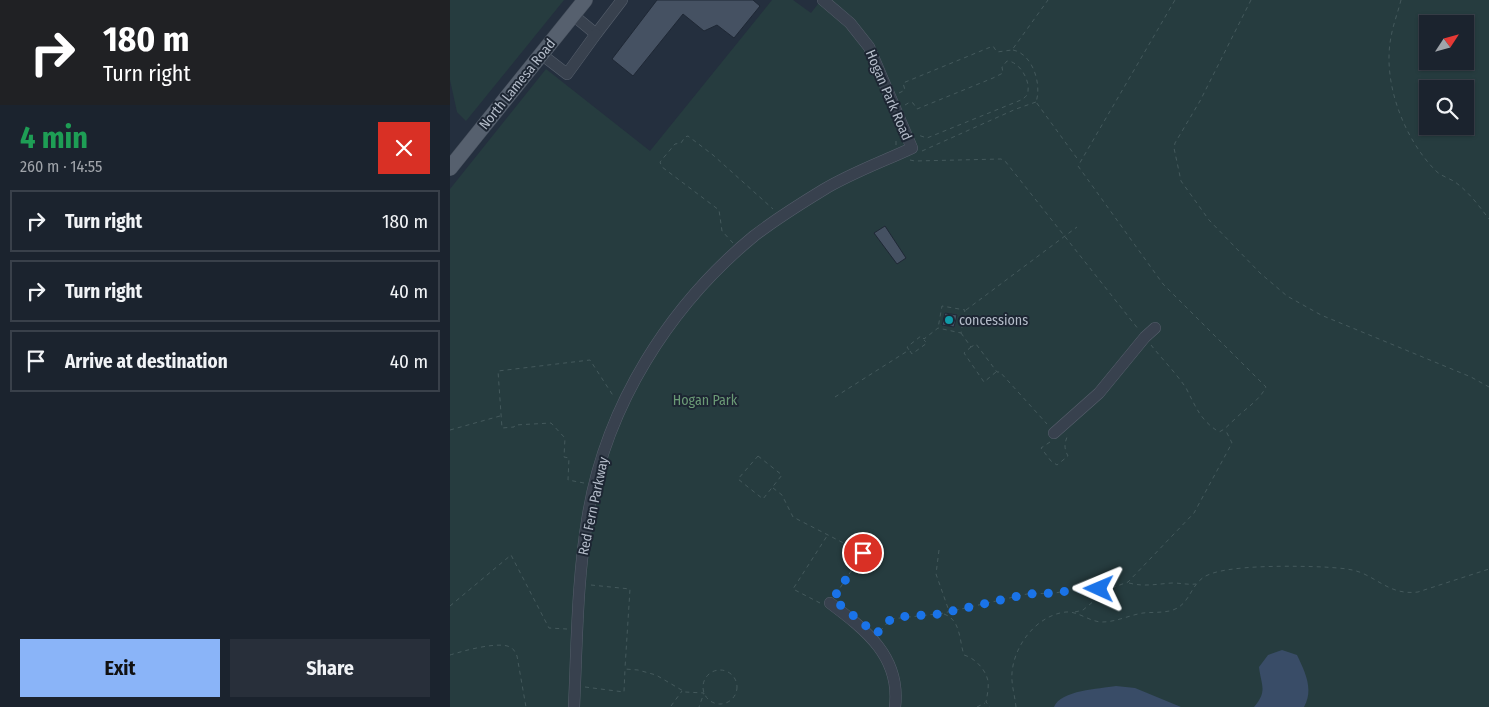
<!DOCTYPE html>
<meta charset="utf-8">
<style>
:root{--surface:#1b232e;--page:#282f3a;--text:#f1f3f6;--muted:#a0a4aa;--line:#39404a;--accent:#8ab4f8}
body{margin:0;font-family:"Fira Sans Condensed",sans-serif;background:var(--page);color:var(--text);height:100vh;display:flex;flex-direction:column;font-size:19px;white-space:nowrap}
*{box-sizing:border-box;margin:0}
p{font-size:16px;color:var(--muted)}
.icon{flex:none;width:28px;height:28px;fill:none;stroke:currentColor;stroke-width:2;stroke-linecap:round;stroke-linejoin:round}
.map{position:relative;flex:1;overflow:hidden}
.panel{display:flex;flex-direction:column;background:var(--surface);width:450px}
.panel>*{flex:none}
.hud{background:#202124;color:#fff;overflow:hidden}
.needle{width:32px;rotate:54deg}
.buttons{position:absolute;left:969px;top:15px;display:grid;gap:10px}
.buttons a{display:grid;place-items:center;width:55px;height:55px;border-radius:0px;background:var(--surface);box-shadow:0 1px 4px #0004,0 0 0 1px var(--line);font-size:25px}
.pin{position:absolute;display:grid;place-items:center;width:42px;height:42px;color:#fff;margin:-21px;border:2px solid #fff;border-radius:50%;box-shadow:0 1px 5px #0007}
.me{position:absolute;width:55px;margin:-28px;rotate:271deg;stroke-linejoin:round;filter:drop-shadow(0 0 4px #0008)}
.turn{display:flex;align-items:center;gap:18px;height:105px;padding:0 20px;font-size:22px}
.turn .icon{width:65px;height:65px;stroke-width:2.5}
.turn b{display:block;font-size:35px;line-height:42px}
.round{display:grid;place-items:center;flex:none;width:52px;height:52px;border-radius:0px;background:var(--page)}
.head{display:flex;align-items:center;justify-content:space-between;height:85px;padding:0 20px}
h1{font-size:30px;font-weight:700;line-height:38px;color:#1e9e55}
.primary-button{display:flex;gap:10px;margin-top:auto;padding:10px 20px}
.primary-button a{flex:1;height:58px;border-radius:0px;background:var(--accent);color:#111;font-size:20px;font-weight:700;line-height:58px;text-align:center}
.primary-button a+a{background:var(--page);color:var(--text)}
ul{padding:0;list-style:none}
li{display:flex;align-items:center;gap:15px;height:62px;margin:0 10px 8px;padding:0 10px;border:2px solid var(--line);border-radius:0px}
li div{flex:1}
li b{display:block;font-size:19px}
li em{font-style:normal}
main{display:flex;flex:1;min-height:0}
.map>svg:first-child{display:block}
.green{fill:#263c3f;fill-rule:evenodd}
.water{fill:#394c67}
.building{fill:#455162;stroke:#1f2835}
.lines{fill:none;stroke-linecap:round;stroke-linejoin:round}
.minor-casing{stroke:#565f6c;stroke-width:12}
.major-casing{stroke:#414a57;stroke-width:16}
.path{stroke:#44595c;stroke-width:1;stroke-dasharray:4 4;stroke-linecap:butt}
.minor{stroke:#38414e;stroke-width:11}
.major{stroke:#56606e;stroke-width:15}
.route{stroke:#1a73e8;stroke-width:9;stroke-dasharray:0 16.2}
.culture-dot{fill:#0f9aa8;stroke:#1d2633;stroke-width:2}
.labels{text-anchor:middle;stroke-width:4;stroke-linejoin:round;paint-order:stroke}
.street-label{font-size:14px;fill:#b4bcc9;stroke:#1d2633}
.poi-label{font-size:14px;fill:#b4bcc9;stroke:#1d2633;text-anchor:start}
.park-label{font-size:14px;fill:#6b9a76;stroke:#1d2633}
</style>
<main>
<section class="panel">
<div class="hud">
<div class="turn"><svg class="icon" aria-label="right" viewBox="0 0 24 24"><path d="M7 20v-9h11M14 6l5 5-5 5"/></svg><div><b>180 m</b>Turn right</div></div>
</div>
<div class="head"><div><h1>4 min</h1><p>260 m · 14:55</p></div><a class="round" style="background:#d93025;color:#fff"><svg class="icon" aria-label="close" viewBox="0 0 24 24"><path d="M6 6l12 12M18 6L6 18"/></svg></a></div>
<ul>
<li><svg class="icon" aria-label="right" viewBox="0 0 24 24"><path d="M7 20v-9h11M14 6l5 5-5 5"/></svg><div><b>Turn right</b></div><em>180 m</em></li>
<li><svg class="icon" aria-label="right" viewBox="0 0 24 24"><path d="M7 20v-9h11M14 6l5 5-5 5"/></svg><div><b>Turn right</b></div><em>40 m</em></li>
<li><svg class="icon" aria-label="arrive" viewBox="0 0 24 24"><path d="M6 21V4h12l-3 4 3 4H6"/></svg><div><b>Arrive at destination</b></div><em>40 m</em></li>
</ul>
<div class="primary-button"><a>Exit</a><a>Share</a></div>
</section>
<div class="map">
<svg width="1039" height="707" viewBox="0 0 1039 707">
<rect width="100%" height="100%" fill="#242f3e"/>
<g class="green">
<polygon points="0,0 114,0 16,121 7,112 0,80"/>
<path d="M322 0H343L361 13 371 0H1039V707H0V189L96 69 200 151ZM978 24H1015V61H978ZM978 89H1015V126H978Z"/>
</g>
<g class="water">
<path d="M832 650 847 655C855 672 864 689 854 707H804C818 691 811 685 809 667L818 655Z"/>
<path d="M666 686 685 688 731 707H604C611 690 649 689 666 686Z"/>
</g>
<g class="building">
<polygon points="207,0 303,0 310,6 284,38 267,25 254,31 233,14 183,76 162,59"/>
<polygon points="435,226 456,258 447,264 424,233"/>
<polygon points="495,313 507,315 504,327 492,325"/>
</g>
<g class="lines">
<g class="minor-casing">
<g id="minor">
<polyline points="123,15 146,34 172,0"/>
<polyline points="91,54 117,74 146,34"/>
<polyline points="604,433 649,393 695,337 705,328"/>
<path d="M380 603C416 630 451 657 445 707"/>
<path d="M124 707C127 643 127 579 138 515 156 406 219 306 304 236 326 219 350 204 373 190 401 173 432 162 462 148L419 47 400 23 373 0"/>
</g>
</g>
<g class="major-casing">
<polyline id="major" points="0,168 135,0"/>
</g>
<g class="path">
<polyline points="801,0 750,101 725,143 724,148 731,181 759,220 810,273 837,296 871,315 1021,377 1039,387"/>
<path d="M951 0C948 12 943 25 941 37 932 82 954 139 986 171 991 176 999 178 1005 182 1019 192 1029 206 1039 219"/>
<path d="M563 50C583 54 592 85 586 102L629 161"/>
<polyline points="449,93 455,90 453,83 543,46 547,52 562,50 598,0"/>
<path d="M455 105 460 102 463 103 467 109 543 78 553 73 552 67 557 61C569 61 580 80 578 91 578 96 574 98 571 100L477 138 468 135"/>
<polyline points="446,145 446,138 447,138"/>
<polyline points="472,151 566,109 586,102"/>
<polyline points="460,160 465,161 551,159 555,161 689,330"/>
<polyline points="283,243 272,231 269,210 212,167 210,162 225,144 231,143 235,137 238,136 263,155 323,209"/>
<polyline points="516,310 627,227"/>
<polyline points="511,333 521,347 526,344 547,372 550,372 597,424"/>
<path d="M701 345C712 359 726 373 736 388 746 407 750 420 769 432 776 429 779 424 785 419 796 408 809 401 816 387L713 284 628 166 725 0"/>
<polyline points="521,347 514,353 534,382 546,372"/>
<polyline points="460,351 462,354 477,343 474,340"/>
<polyline points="385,397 459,350 457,347 471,336 474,339 488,328 511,333 515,310 492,306 488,328"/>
<polyline points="0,430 50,416"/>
<path d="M600 442 591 448 601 461 607 465 618 456C614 449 614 443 618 435"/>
<polygon points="308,456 332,475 313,499 288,479"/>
<polyline points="134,483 118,480 119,458 114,457 115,438 101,423 65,425 64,427 52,428 48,371 140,360 164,397"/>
<polyline points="323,488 332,495 343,517 413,553 386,594"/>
<polyline points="489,550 486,574 499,611"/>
<path d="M679 583C694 587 707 584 722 583 731 583 738 585 746 584"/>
<polyline points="141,585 180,589 175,668"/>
<polyline points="370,603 343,589 377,536"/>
<polyline points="0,606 61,555 99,628 117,629"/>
<polyline points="625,612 633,610 656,591"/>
<polyline points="489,614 577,594 605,593 634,588 656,590 678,582 744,513 782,443 775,429"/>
<path d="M494 614C511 620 509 640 514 655 525 658 536 670 538 681 539 688 537 696 536 702L540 707"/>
<polyline points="430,631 441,619 487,614"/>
<path d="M0 655C13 651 48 641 60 647 64 649 65 652 67 656L76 707"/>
<circle cx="270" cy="687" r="17"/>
<polyline points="135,687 174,692 175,669 188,670 206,675 235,692 254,693 249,707"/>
<polyline points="221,706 232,691"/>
<polyline points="527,707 535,703"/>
<path d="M566 707C565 696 561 684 562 673 564 645 587 615 616 612 628 611 640 622 652 622 666 622 680 615 693 613 703 612 714 613 723 610 740 604 740 586 754 577 774 564 849 566 874 567 886 568 900 568 912 573 932 582 943 595 968 592L1039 569"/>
</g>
<use href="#minor" class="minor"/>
<use href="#major" class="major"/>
</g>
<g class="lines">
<polyline class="route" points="413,553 383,599 426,634 441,619 446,617 489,614 577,594 605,593 634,588 649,589"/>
</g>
<circle class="culture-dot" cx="499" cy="320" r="5"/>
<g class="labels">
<g class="street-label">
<text transform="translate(67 84) rotate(-51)" y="5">North Lamesa Road</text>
<text transform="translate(439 95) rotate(67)" y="5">Hogan Park Road</text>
<text transform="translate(143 506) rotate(-78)" y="5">Red Fern Parkway</text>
</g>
<g class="poi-label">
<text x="509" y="325">concessions</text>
</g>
<g class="park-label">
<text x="255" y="405">Hogan Park</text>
</g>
</g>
</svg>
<div class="buttons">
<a><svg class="needle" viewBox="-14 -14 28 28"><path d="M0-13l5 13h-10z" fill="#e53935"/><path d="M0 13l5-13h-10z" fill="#a0a4aa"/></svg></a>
<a><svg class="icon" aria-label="search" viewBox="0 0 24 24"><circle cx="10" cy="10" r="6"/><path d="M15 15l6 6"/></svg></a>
</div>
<div class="pin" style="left:413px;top:553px;background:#d93025"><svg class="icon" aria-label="arrive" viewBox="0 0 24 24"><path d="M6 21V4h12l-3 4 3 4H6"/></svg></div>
<svg class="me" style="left:649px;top:589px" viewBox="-20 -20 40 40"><path d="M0-17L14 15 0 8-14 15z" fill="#1a73e8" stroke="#fff" stroke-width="4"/></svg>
</div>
</main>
